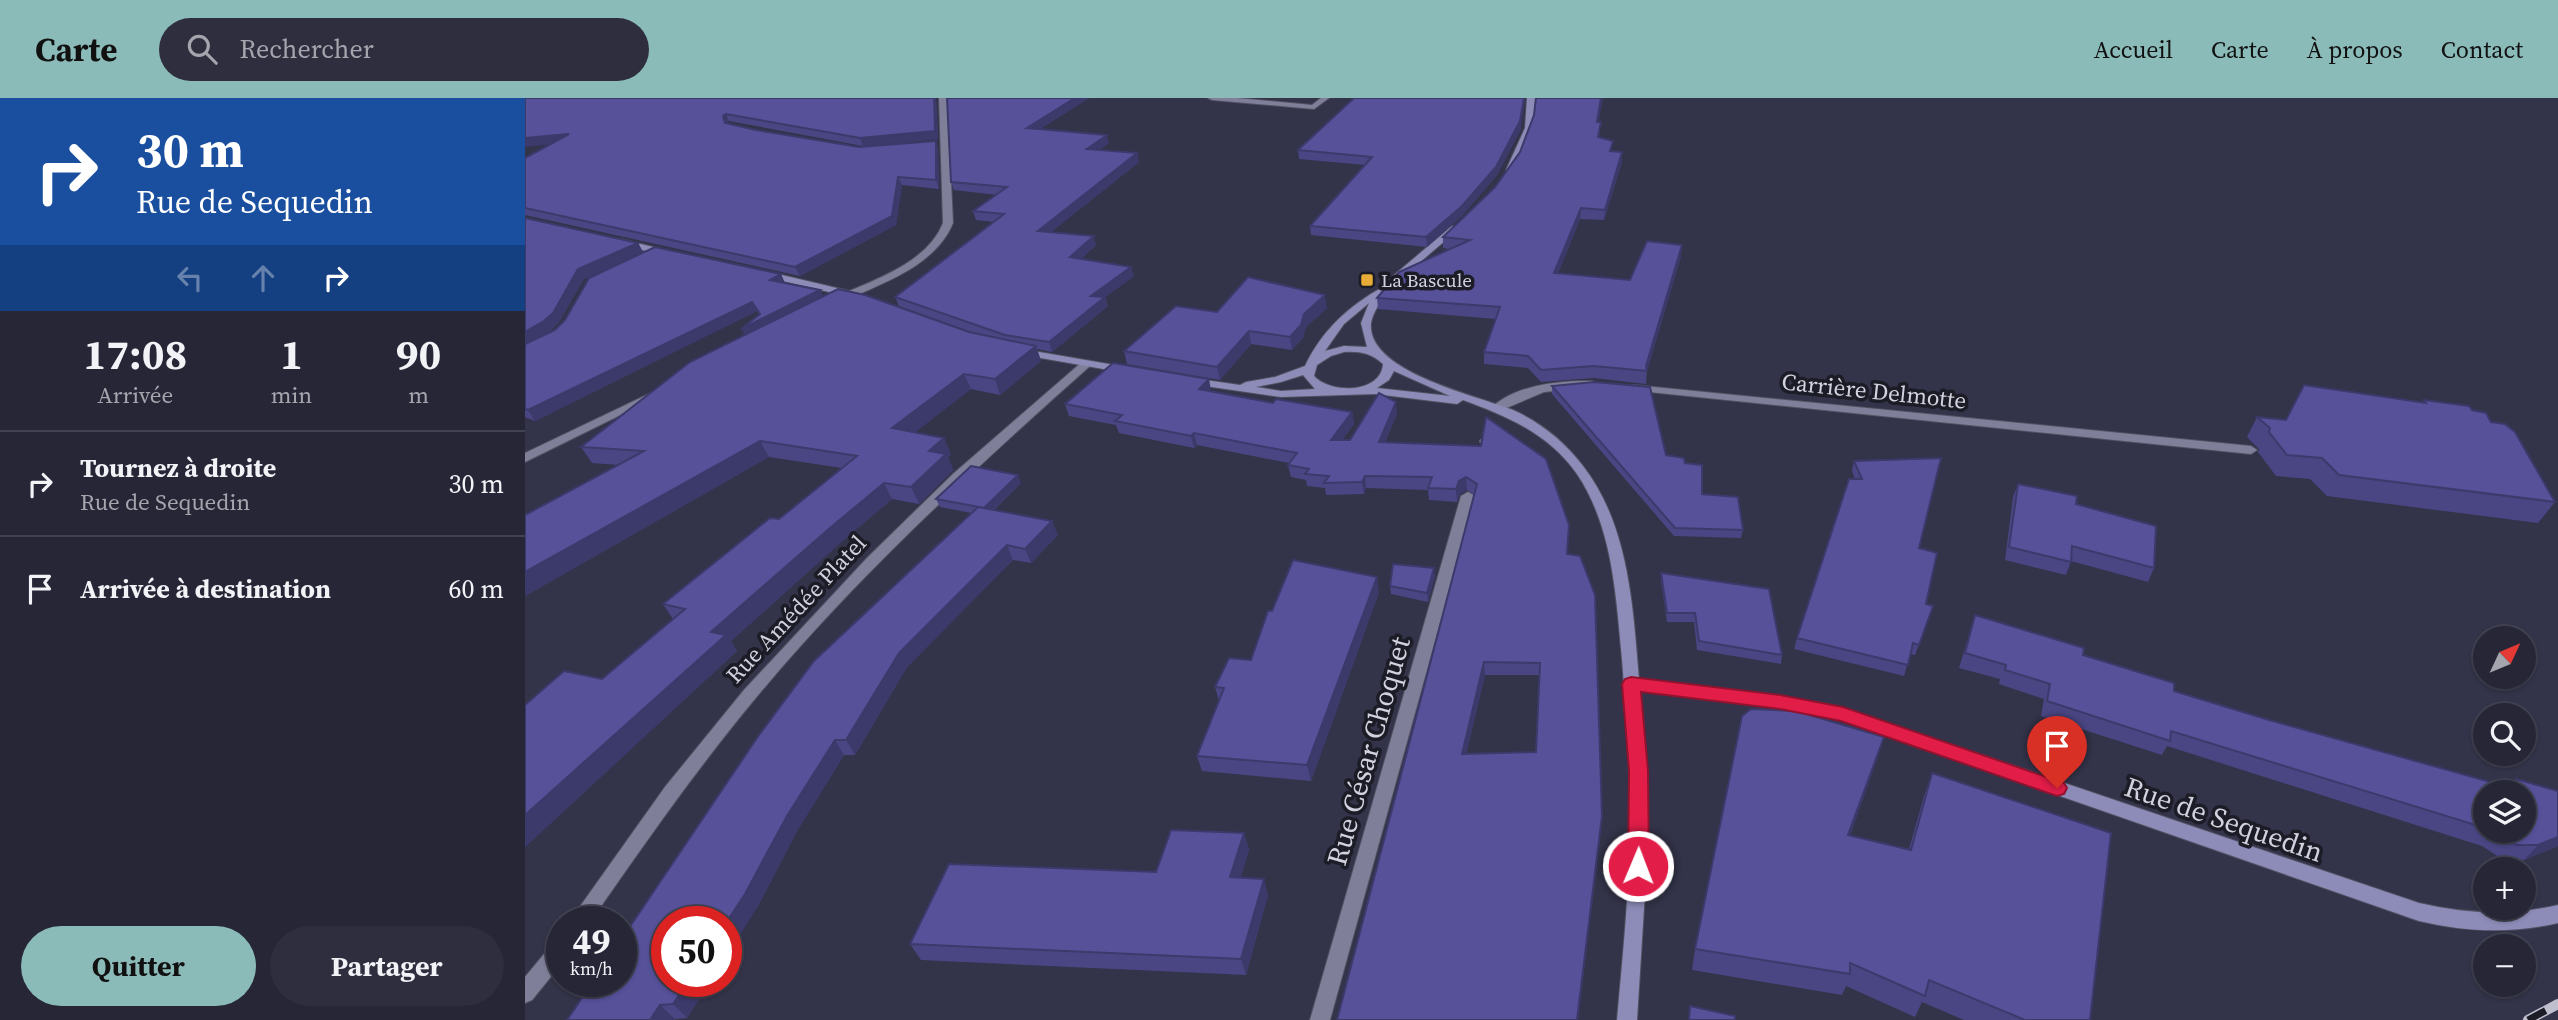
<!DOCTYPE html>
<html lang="fr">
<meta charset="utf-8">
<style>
:root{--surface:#262637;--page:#2e2e3f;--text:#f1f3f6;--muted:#a4a5ad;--line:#424352;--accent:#8bbbb9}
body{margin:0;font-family:"Source Serif 4",serif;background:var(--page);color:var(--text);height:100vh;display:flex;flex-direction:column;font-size:26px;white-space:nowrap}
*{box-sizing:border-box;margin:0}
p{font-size:23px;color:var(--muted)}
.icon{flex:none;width:38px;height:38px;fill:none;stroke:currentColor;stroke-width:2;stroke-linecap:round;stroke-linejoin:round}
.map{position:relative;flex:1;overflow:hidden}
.side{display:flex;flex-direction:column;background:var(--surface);width:525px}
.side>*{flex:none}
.guide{background:#1a4fa0;color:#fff;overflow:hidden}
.needle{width:46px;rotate:46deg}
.tools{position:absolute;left:1948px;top:528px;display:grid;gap:14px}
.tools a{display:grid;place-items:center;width:63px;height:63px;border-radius:50%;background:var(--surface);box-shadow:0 2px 5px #0004,0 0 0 2px var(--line);font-size:35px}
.speed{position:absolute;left:21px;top:808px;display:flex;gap:14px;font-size:35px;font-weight:700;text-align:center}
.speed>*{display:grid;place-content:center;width:91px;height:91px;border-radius:50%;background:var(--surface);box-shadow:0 2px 5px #0004,0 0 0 2px var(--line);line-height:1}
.speed small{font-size:18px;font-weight:400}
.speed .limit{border:10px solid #d22;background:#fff;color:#111}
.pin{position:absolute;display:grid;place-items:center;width:60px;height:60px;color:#fff;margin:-72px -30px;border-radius:50% 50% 50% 0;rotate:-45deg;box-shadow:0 0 7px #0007}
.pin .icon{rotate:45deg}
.me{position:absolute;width:77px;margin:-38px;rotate:1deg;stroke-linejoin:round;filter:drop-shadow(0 0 5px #0008)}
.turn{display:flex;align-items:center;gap:24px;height:147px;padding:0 21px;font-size:32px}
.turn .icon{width:91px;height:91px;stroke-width:2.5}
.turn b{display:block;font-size:49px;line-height:60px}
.lanes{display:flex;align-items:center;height:66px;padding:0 21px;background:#0003;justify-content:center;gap:35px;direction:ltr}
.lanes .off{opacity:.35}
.eta{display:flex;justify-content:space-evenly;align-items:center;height:119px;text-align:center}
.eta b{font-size:42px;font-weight:700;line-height:49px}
.primary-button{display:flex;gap:14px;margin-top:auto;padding:14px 21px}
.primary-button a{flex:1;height:80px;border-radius:42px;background:var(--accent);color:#111;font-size:28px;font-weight:700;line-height:80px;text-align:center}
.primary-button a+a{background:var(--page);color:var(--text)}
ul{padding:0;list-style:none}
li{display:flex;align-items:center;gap:21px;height:105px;padding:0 21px;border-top:2px solid var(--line)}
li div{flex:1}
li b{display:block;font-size:26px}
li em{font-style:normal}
header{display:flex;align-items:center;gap:42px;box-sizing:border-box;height:98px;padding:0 35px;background:var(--accent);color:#111}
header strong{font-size:33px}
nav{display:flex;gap:38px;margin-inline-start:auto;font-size:24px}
.search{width:490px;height:63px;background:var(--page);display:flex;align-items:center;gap:18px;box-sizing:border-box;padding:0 24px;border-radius:38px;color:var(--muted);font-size:26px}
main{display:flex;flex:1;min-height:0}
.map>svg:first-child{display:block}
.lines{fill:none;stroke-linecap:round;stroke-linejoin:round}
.lane-casing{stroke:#525163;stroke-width:2}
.street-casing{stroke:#525163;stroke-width:2}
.secondary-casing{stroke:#525163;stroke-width:2}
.path-far1{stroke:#646478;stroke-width:3.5;stroke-dasharray:2.5 4.5;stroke-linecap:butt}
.path{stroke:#646478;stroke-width:4.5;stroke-dasharray:3.5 5;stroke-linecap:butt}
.lane{fill:#7f7f99;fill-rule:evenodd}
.street{fill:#7f7f99;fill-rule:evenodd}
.secondary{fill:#8d8cb8;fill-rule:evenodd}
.rail-casing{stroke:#bfbfce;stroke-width:10}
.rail{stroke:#1c1c26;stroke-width:7;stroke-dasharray:20;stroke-linecap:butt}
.wall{fill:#4a4684;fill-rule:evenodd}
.shaded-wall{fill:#3c396b}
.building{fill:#565199;stroke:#3c396b;stroke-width:2;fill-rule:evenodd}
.route{fill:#e11d48;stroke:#92132f;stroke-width:2}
.poi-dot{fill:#e7ac36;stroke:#1c1c26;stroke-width:2.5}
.labels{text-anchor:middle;stroke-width:7;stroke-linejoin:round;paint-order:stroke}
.far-poi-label{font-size:19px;fill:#d1d1df;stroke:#1c1c26;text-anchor:start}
.street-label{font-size:23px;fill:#d1d1df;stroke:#1c1c26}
.near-street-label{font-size:28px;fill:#d1d1df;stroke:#1c1c26}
</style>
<header>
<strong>Carte</strong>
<div class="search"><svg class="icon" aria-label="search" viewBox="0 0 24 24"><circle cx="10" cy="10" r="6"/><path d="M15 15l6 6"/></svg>Rechercher</div>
<nav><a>Accueil</a><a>Carte</a><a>À propos</a><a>Contact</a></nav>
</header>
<main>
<section class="side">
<div class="guide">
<div class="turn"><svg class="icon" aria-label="right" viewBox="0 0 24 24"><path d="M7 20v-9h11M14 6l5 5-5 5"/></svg><div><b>30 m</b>Rue de Sequedin</div></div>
<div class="lanes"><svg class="icon off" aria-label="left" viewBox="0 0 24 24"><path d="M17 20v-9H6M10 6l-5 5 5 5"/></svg><svg class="icon off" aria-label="ahead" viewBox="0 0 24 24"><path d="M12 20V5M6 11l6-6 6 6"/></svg><svg class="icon" aria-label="right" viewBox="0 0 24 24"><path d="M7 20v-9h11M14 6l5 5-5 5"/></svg></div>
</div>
<div class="eta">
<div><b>17:08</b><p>Arrivée</p></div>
<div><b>1</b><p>min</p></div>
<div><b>90</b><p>m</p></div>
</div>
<ul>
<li><svg class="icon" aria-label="right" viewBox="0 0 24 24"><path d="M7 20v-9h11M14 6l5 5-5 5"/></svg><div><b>Tournez à droite</b><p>Rue de Sequedin</p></div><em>30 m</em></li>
<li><svg class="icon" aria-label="arrive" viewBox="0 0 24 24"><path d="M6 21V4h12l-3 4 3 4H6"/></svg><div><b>Arrivée à destination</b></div><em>60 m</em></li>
</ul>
<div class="primary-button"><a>Quitter</a><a>Partager</a></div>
</section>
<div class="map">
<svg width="2033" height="922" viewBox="0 0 2033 922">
<rect width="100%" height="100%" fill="#333349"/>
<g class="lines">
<g class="lane-casing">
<g id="lane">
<polygon points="683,0 712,0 787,7 796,0 804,0 789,11 687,2"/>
<path d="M1054 283H1067L1073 286 1067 289 1019 294 972 314 966 310C988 289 1025 284 1054 283Z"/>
<polygon points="1109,287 1726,348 1732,352 1726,356 1105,292 1103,290"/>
</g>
</g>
<g class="street-casing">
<g id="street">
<path d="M414 0H422L428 125C410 169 355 186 316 204H308V200C346 183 402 166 418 125Z"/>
<path d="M561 263 565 264V268C447 373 330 480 229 602 170 673 118 748 65 824H44L140 689 219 592 342 460 428 376 557 264Z"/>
<polygon points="132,292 136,293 136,297 0,364 0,355"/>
<polygon points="943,394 950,398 805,922 785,922 936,398"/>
<polygon points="37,840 37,865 7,902 0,905 0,879 30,843"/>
</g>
</g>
<g class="secondary-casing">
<g id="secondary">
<polygon points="1002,0 1010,0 1008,30 989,72 982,74 981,72 1000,30"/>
<polygon points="927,128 935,130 874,182 868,182 868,178"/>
<polygon points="96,141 144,153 146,155 141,158 93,146 91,144"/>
<polygon points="240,173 333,195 334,197 329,200 237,178 237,174"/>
<path d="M858 189 863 192C857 202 848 213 846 225 841 274 954 298 988 312 1015 324 1040 344 1058 368 1104 427 1108 510 1114 581L1255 598 1318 610 1894 805C1941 816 1986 818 2033 807V825C1985 836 1941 834 1894 823L1317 622 1255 610 1115 593 1122 683 1123 746 1112 922H1092C1098 855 1105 788 1105 720 1105 667 1101 613 1097 561 1091 499 1088 429 1052 376 1024 336 982 318 938 302L932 306 850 296 756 299 666 286 660 283 666 280 715 287 721 284 750 279 780 268C797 232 825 207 858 189ZM844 205 836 225 842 249 819 248 800 253 819 226ZM819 254C835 253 846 255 858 266 856 296 805 296 789 278L792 267 806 258ZM869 273 925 298 852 290 864 282ZM778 277 790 291 756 293 731 289 756 284Z"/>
<polygon points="497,251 601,269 607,272 601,275 493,256 492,254"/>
</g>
</g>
<polyline class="path-far1" points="956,344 960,332"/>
<polyline class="path" points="953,353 957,342"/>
<use href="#lane" class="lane"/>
<use href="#street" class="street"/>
<use href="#secondary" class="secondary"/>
<g class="rail-casing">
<polyline id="rail" points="2003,922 2033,906"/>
</g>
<use href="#rail" class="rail"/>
</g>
<g class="wall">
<polygon points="0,0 411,0 413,41 338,48 204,23 202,25 231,32 334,49 411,43 413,51 414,91 377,87 371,127 275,178 0,117 0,60 25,46"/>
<polygon points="422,0 564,0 515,31 584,45 574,52 612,55 614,64 526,134 571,147 556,161 609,178 580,199 583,208 527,254 512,251 516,263 475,297 446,291 390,334 426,356 423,359 428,372 394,406 367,401 314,446 206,543 212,553 0,749 0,607 77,581 148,521 138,506 254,421 317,370 244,359 0,498 0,417 94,367 67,365 56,349 220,237 216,231 234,217 232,213 10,323 0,319 0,120 113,145 118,154 59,181 34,224 25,233 14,239 256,176 260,185 295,192 298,199 452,236 374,208 370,199 469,124 451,122 448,113 472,97 429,92 426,84"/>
<polygon points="1073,24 1075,34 1074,40 1097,64 1079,122 1055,121 1033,175 1105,182 1156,158 1122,273 1121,286 1069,280 1016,284 1003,270 959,266 959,254 971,221 853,211 852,200 924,151 918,150 918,139"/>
<polygon points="996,31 972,77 937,118 902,149 786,137 785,128 840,67 774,61 773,52"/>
<polygon points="802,210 781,229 778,240 767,252 726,246 695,282 602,266 599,253 692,214"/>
<polygon points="1027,288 1141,357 1160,365 1177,396 1218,432 1216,440 1149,438 1027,296"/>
<path d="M686 292 685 293 748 305 827 314 829 326 817 342H825L872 316 860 344 956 348 1044 427 1042 456 1076 731 1053 922H812L949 397 942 392 935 396 932 404 904 402 903 392 841 390 839 396 801 397 800 390 782 388 781 382 766 379 763 367 764 365 672 347 669 350 594 335 591 327 544 318 540 306ZM960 577H1015L1011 654 941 656Z"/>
<polygon points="1899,302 1947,312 1966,324 2030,404 2013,425 1802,398 1785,381 1751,378 1733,354 1734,351 1722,339 1732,319 1761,322 1898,305"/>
<polygon points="1329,363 1394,450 1401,506 1408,508 1390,557 1385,556 1379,578 1269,551 1272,540 1330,381 1327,373"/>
<polygon points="496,385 469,412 533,437 506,465 488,462 382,569 330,657 319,657 272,733 232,810 142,884 185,884 162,920 150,921 149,922 42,922 446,415 415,409 411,401"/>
<polygon points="1493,386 1551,406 1629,470 1623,484 1546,463 1541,477 1480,462 1488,399"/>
<polygon points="1136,475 1257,557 1256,566 1172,552 1169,524 1142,524 1136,483"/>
<polygon points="910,478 903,504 866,496 865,488"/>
<polygon points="854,494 786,683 677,673 672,658 694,603 690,589 726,562 747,513"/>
<path d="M1450 517 1558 557 1649 593 1744 622 1984 689 1991 681 2033 748 1999 762 1977 761 1957 748 1642 648 1637 657 1516 618 1519 601 1474 586 1475 581 1434 570ZM1960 695 1998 733H1960Z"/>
<polygon points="1359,639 1325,738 1384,751 1399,698 1407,675 1565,922 1439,922 1397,904 1390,919 1321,888 1317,897 1167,872 1170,851"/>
<polygon points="719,735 724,752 715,780 743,797 721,877 396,862 385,846 631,774"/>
</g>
<g class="shaded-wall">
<polygon points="409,0 411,0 413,41 338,48 335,40"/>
<polygon points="550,0 564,0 504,38 502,30"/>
<polygon points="999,0 1000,0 996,31 972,77 937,118 902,149 901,139"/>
<polygon points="1076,0 1078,0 1072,34 1072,24"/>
<polygon points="201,16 204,23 201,26 200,25 198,18"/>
<polygon points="44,36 48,44 0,49 0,40"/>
<polygon points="582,37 584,45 564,59 562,51"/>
<polygon points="411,43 413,51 414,91 411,82"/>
<polygon points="1097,54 1097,64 1079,122 1080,112"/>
<polygon points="612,55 614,64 516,142 513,133"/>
<polygon points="373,79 377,87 371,127 275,178 270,169"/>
<polygon points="1056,110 1055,121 1029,186 1029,175"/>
<polygon points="569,138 571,147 548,168 545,159"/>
<polygon points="113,145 118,154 59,181 34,224 25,233 0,247 0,234 53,171"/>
<polygon points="1157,147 1156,158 1122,273 1121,268"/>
<polygon points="606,169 609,178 580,199 583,208 527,254 524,244 566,198"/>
<polygon points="256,176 260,186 245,182"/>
<polygon points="295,192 300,202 221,241 216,231"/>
<polygon points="800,197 802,210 781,229 778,240 767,252 765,239 779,216"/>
<polygon points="227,204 232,213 10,323 3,312"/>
<polygon points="724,233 726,246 695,282 692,269"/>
<polygon points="511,248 516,263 475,297 470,281"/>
<polygon points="439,276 446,291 375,346 367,330"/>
<polygon points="684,281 686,292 677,303 674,291"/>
<polygon points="871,304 872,316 855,356 854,344"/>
<polygon points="827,314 829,326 808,354 806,342"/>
<polygon points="669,335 672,347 669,350 666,338"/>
<polygon points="419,340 426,356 423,359 428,372 394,406 386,389 404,353"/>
<polygon points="235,343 244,359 0,498 0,474"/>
<polygon points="493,377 496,385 462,418 459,410"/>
<polygon points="840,378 841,390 839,396 837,384"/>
<polygon points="941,379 942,392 935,396 932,404 931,391 934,383"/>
<polygon points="359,385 367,401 314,446 206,543 212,553 0,749 0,717 186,534 305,430"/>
<polygon points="527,423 533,437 506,465 500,451"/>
<polygon points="482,447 488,462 382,569 330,657 321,642 374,555"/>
<polygon points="909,470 910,478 903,504 902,495"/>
<polygon points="852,479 854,494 786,683 782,667"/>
<polygon points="959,564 960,577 938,669 937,656"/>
<polygon points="1359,639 1352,662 1317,760 1323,737"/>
<polygon points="310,642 319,657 272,733 232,810 201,859 201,825 262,718"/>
<polygon points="1077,718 1053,922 1052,922"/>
<polygon points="719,735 724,752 711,796 705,779"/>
<polygon points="2033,739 2033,748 1999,762 2013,747"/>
<polygon points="739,781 743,797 721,877 716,861"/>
<polygon points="163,884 185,884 162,920 148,906"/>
<polygon points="135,907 150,921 149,922 125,922"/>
</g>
<g class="building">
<polygon points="0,0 409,0 410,33 335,40 201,16 198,18 200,25 231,32 334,49 411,43 411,82 373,79 367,118 270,169 0,110 0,60 44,36 0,40"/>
<polygon points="422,0 550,0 502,30 582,37 562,51 612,55 513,133 569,138 545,159 606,169 566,198 580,199 524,244 480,237 370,199 479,116 448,113 482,89 426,84"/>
<polygon points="829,0 999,0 995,23 971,69 937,108 901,139 785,128 847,59 773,52"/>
<polygon points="1011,0 1076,0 1072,24 1076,24 1073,39 1088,43 1085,53 1097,54 1080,112 1056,110 1029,175 1105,182 1122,143 1157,147 1121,268 1122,273 1069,268 1016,272 1003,258 959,254 975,209 852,200 874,174 945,142 918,139 970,89 995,54 1009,17"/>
<polygon points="0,120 113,145 53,171 28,215 19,223 0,234"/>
<polygon points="130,149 256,176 245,182 295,192 216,231 235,216 227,204 3,312 0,311 0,246 30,232 40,222 64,180"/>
<polygon points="723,179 800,197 779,216 776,227 765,239 724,233 692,269 599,253 651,208 692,214"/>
<polygon points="313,191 340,197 444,234 511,248 470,281 439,276 367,330 419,340 404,353 421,356 386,389 359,385 305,430 186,534 201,537 0,717 0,607 39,573 77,581 160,511 138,506 245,420 254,421 332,358 235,343 0,474 0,417 119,353 56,349 165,264"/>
<path d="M588 265 684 281 674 291 748 305 751 301 827 314 806 342H825L854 295 871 304 854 344 956 348 961 319 1021 361 1044 427 1042 456 1055 458 1070 497 1077 718 1052 922H812L952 386 941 379 934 383 931 391 903 390 907 379 840 378 837 384 799 385 804 378 780 376 784 371 763 367 772 355 669 335 666 338 590 323 597 317 540 306ZM959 564 1015 565 1011 654 937 656Z"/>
<polygon points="1069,284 1125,289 1141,357 1159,360 1160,365 1177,367 1177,396 1213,399 1218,432 1150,430 1027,288"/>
<polygon points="1779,287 1901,305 1899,302 1944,308 1947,312 1961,315 1966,324 1980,326 1990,334 2030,404 1814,377 1797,360 1762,357 1744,334 1745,330 1732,319 1761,322"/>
<polygon points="1416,360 1394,450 1412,455 1401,506 1408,508 1394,547 1388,545 1383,567 1272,540 1324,381 1337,381 1329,363"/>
<polygon points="446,368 493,377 459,410 411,401"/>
<polygon points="1493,386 1552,398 1551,406 1631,428 1629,470 1547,448 1546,464 1484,449"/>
<polygon points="453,409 527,423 500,451 482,447 374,555 321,642 310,642 262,718 220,796 201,825 142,824 142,884 163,884 148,906 135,907 125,922 42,922 68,884 96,884 96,842 234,637 289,563"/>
<polygon points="768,462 852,479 782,667 672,658 699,590 690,589 704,560 726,562 743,513 747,513"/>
<polygon points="868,466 909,470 902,495 865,488"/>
<polygon points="1136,475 1244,491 1257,557 1174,543 1170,515 1142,515"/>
<polygon points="1450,517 1559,550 1558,557 1649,585 1649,593 1744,622 1994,692 1991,681 2033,693 2033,739 2013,747 1991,747 1970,733 1998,733 1998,695 1960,695 1960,730 1646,633 1645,643 1522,603 1525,586 1480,572 1481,567 1440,555"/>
<polygon points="1226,611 1271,613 1359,639 1323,737 1386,752 1407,675 1586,735 1565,922 1500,922 1404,882 1400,898 1325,865 1325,876 1170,851 1217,618"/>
<polygon points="646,732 719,735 705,779 739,781 716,861 385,846 424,766 631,774"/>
<polygon points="1165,908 1210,918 1210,922 1164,922"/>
</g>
<polygon class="route" points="1106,579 1255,597 1318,609 1539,685 1542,690 1539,696 1532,698 1316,623 1255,611 1116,594 1123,673 1124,768 1121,775 1113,777 1106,775 1103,768 1104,673 1097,586 1100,581"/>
<rect class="poi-dot" x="835" y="175" width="14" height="14" rx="3.5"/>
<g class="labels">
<g class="far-poi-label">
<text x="856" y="189">La Bascule</text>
</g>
<g class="street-label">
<text transform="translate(1349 293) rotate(6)" y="8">Carrière Delmotte</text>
<text transform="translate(271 511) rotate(-47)" y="8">Rue Amédée Platel</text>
</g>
<g class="near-street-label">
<text transform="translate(843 653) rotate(-74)" y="10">Rue César Choquet</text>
<text transform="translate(1699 721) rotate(19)" y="10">Rue de Sequedin</text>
</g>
</g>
</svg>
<div class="tools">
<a><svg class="needle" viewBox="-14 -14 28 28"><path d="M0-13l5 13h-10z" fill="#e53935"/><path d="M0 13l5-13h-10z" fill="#a4a5ad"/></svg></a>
<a><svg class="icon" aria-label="search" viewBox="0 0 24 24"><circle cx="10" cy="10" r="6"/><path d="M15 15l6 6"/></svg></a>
<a><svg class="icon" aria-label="layers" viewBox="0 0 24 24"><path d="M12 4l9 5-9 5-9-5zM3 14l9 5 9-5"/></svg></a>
<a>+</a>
<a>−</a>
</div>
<div class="speed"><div>49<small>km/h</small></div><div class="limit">50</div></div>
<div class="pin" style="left:1532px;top:690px;background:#d93025"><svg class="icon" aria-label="arrive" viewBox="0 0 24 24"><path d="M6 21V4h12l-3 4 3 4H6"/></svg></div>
<svg class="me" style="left:1113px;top:768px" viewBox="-20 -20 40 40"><circle r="17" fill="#e11d48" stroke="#fff" stroke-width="3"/><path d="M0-11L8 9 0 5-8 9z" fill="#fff"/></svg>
</div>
</main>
